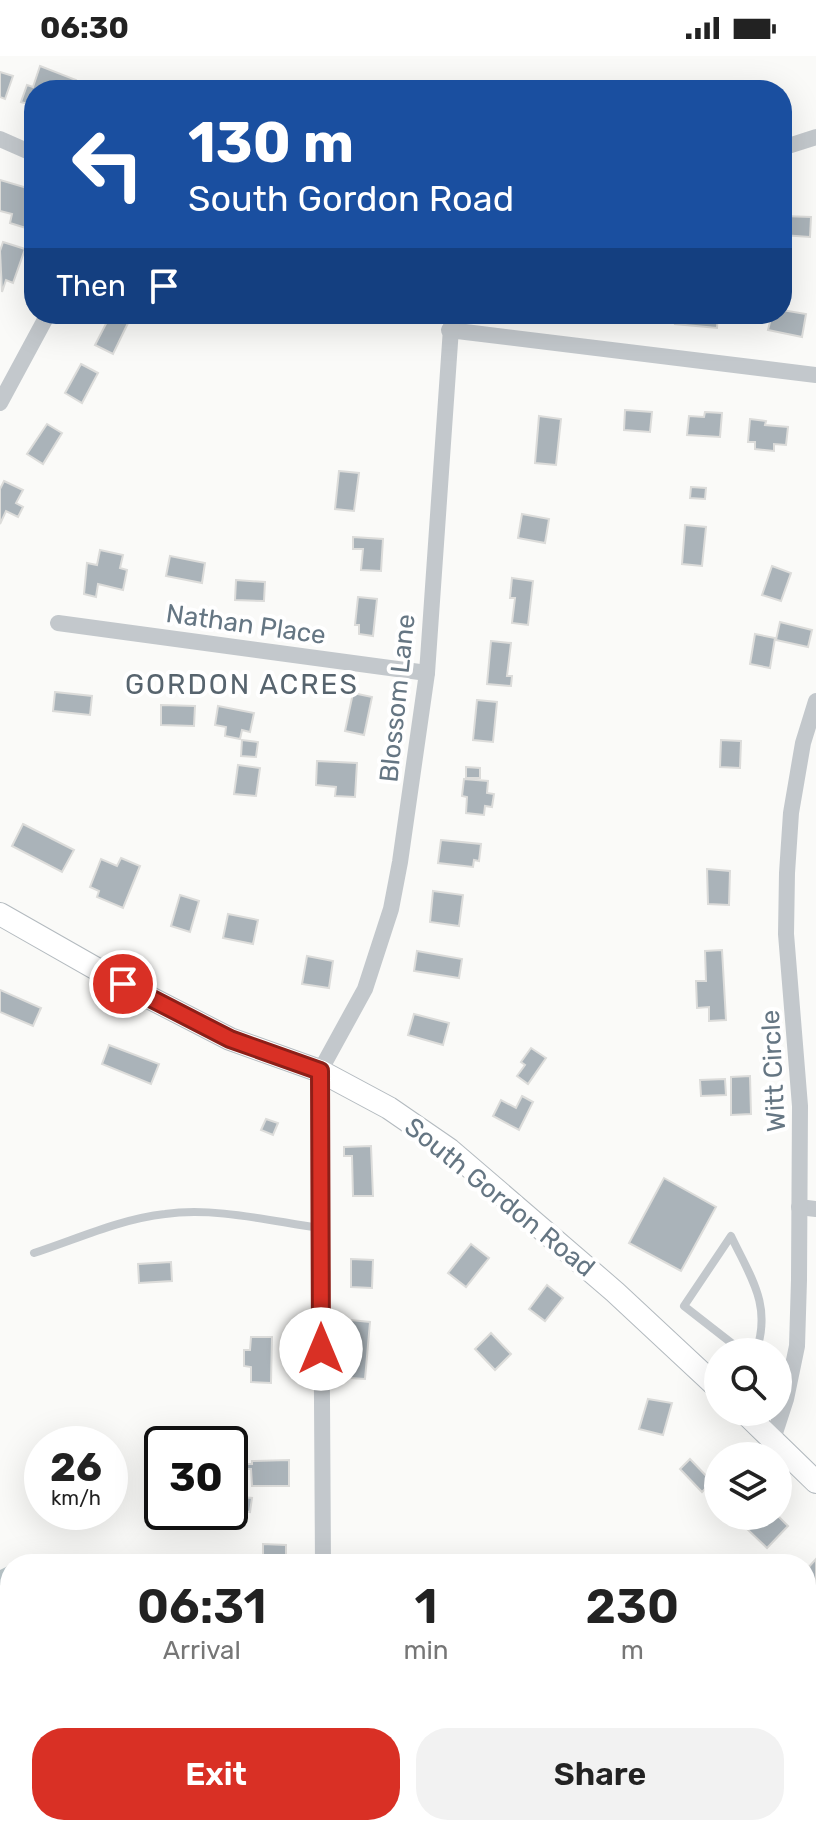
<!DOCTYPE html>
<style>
:root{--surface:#fff;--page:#f2f2f2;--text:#222;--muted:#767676;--accent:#d93025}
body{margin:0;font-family:Rubik,sans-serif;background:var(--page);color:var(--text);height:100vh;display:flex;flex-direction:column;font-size:30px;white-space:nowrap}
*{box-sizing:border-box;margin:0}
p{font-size:26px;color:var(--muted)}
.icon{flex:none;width:44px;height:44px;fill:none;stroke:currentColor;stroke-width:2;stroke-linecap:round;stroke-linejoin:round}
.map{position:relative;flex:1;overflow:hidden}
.side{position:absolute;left:0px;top:1498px;width:816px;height:282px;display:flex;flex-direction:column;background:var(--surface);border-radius:32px 32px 0 0;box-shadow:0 8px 32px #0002}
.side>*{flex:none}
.top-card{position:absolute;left:24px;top:24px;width:768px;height:244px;border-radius:32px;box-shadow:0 8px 32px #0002;background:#1a4fa0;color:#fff;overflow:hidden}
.buttons{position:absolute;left:704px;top:1282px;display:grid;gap:16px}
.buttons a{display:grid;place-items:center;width:88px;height:88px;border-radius:50%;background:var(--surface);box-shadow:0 8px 32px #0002;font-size:40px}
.speed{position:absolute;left:24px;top:1370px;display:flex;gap:16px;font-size:40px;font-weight:700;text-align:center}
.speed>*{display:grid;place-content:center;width:104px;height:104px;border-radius:50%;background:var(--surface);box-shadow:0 8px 32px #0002;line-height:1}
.speed small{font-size:20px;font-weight:400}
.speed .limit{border:4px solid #111;border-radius:12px;background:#fff;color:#111}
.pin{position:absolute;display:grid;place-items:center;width:68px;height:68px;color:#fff;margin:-34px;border:4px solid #fff;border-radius:50%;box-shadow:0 2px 8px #0007}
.me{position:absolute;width:88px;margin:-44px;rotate:0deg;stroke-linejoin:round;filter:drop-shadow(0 0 6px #0008)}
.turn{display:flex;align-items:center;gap:28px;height:168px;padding:0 32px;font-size:36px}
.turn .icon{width:104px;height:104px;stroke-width:2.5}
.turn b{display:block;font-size:56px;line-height:68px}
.then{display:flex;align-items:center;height:76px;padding:0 32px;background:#0003;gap:16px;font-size:30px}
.eta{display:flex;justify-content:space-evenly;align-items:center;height:136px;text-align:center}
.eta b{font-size:48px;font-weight:600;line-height:56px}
.primary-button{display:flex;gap:16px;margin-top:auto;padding:16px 32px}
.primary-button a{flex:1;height:92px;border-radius:32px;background:var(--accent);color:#fff;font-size:32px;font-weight:600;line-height:92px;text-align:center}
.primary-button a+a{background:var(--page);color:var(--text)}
.status{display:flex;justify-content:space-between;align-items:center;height:56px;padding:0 40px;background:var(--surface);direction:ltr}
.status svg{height:22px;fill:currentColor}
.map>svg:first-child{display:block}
.water{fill:url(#water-waves)}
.building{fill:#aab3b9;stroke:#dcdcda;stroke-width:2}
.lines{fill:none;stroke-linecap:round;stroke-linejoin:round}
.secondary-casing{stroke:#b3babf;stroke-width:24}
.lane{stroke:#c3c8cc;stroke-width:8}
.street{stroke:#c3c8cc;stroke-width:16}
.secondary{stroke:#fff;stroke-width:22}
.route-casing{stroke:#8d1f18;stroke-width:20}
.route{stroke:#d93025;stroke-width:14}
.labels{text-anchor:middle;stroke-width:8;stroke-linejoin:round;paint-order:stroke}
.street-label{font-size:26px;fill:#657683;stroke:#fff}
.neighbourhood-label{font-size:28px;letter-spacing:2px;fill:#57646e;stroke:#fff}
</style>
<div class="status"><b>06:30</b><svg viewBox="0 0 49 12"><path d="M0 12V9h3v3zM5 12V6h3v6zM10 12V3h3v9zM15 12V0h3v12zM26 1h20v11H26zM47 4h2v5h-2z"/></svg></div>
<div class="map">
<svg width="816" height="1779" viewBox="0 0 816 1779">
<defs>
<pattern id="water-waves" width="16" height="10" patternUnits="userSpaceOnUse" patternTransform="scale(2)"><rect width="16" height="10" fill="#bbc7cb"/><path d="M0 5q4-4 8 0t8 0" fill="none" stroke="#9ca6aa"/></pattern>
</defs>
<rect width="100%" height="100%" fill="#fafaf8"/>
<polygon class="water" points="10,1509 10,1565 0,1559 0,1514"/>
<g class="building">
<polygon points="40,10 76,24 73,34 34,34 34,50 21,46 27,29 33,31"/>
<polygon points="0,16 13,20 5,43 0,41"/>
<polygon points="0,124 34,134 34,162 29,173 10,167 12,158 0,155"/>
<polygon points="782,160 811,161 810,181 782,179"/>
<polygon points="3,186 25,193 13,227 6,224 2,236 0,195"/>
<polygon points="782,254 806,258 802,281 768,274 772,258 782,258"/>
<polygon points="111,258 129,265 113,298 95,289"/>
<polygon points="676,258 718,258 717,272 675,268"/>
<polygon points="81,308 98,317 82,347 65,337"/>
<polygon points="625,354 652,356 650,376 624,374"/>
<polygon points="705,356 722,357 720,381 687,379 689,360 704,361"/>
<polygon points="539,360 561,363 556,409 535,407"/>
<polygon points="750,363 766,365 765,369 788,371 786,389 774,388 774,395 755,393 755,386 748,386"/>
<polygon points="47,368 62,377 43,408 27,398"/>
<polygon points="339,415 359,417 354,455 335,453"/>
<polygon points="4,425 23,434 16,447 23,451 18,461 6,455 0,468 0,433"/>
<polygon points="691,431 706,432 705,443 690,442"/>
<polygon points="522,458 549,463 545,487 518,482"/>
<polygon points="685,469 706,471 702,510 682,508"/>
<polygon points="353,481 383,483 381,515 361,514 363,493 353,493"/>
<polygon points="100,494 123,499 120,512 127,514 123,534 98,528 96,541 84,538 87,507 97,509"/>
<polygon points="170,500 205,507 202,527 166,520"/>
<polygon points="772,510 791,517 781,545 762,539"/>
<polygon points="512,522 533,525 528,569 512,567 515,542 510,542"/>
<polygon points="236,524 265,526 264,545 235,544"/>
<polygon points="358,541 377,543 373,580 359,578 359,569 355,569"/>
<polygon points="780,566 812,574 808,591 776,584"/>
<polygon points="755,578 775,582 770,612 750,608"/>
<polygon points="491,585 511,587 507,620 512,620 511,630 487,628"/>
<polygon points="55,636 92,640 90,659 53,655"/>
<polygon points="353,637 372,641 364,679 345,675"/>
<polygon points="477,644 497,646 493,686 473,684"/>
<polygon points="161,649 195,650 194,670 161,669"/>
<polygon points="218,650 254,657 250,676 242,674 240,683 225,680 226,671 215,669"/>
<polygon points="242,684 258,686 256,701 241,700"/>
<polygon points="721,684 741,685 740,712 720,711"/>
<polygon points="317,705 357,707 355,741 335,740 336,731 316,729"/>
<polygon points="238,709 260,712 256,740 234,738"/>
<polygon points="466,711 480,712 480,722 466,722"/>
<polygon points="464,723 488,725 487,737 494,738 492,751 485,750 484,759 466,757 467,741 462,740"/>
<polygon points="23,768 74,794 62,816 12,790"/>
<polygon points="441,784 481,788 479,805 474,804 473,811 438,807"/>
<polygon points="121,802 140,810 123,852 97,841 99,835 90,831 101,803 117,810"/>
<polygon points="707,813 730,815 729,849 708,848"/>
<polygon points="433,835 463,839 459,870 430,866"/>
<polygon points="180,839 199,845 190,876 171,870"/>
<polygon points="228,858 258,864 253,888 223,882"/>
<polygon points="722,894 726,964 709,965 709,951 697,952 696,925 706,925 705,895"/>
<polygon points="417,895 462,903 459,922 414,915"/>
<polygon points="307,900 333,905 329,932 302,928"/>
<polygon points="0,934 41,952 33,970 0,956"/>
<polygon points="414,958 449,967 443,989 408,979"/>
<polygon points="109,989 159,1008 151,1028 102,1008"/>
<polygon points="531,992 546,1002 528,1028 517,1020 525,1009 521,1006"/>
<polygon points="750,1020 751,1058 731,1059 731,1021"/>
<polygon points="725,1023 726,1039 701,1040 700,1024"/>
<polygon points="522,1040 533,1046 519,1074 493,1060 501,1044 516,1052"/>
<polygon points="266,1063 278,1067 273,1079 261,1074"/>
<polygon points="371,1090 373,1140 353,1140 352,1100 344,1100 344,1091"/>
<polygon points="664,1122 716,1151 681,1215 629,1187"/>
<polygon points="471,1188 489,1202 466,1231 448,1217"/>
<polygon points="351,1203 373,1204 372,1232 351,1231"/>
<polygon points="171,1206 172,1225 139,1227 138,1208"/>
<polygon points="547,1229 563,1242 545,1265 529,1253"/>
<polygon points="350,1264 370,1266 365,1323 350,1322 354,1278 349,1277"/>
<polygon points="491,1277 511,1298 495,1314 475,1293"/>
<polygon points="251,1281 272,1281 271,1327 251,1326 251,1311 244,1310 244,1294 250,1294"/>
<polygon points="648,1343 672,1347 663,1379 639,1373"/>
<polygon points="690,1403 712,1426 702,1436 680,1413"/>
<polygon points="289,1404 289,1430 252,1430 251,1413 242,1413 242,1408 252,1408 252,1405"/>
<polygon points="230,1440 252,1442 250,1456 230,1453"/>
<polygon points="756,1460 778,1460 788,1470 767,1492 745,1471"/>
<polygon points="263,1488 286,1489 286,1506 263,1504"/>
<polygon points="816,1503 816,1528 806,1519 806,1514"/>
<polygon points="597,1770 643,1770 642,1779 596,1779"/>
<polygon points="666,1770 712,1770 711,1779 666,1779"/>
</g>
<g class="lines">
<g class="secondary-casing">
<g id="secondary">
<polyline points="0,858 123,928 230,983 320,1015 389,1052 450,1094 615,1236 718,1332"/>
<polyline points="744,1356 816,1426"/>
</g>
</g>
<g class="lane">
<path d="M34 1197C77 1183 120 1163 165 1158 215 1151 270 1165 320 1172"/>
<path d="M743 1296 684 1250 731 1180C751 1222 772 1249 756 1296"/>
</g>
<g class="street">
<polyline points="0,83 34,98"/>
<polyline points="782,92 816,81"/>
<polyline points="449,274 816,319"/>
<polyline points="0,347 48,258"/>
<polyline points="58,567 427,617"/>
<polyline points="799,1151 816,1153"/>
<polyline points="773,1383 786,1343 797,1290 799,1224 800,1050 786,878 787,817 791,757 803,687 816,645"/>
<polyline points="323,1508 320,1015 365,933 391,853 400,806 427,617 452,258"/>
<polyline points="315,1779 316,1770"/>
</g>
<use href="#secondary" class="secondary"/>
</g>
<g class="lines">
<g class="route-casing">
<polyline id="route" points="123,928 230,983 320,1015 321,1293"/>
</g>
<use href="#route" class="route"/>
</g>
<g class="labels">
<g class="street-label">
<text transform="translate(246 568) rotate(8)" y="9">Nathan Place</text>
<text transform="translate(397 642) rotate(-84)" y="9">Blossom Lane</text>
<text transform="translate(773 1015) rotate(-93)" y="9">Witt Circle</text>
<text transform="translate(500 1141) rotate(39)" y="9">South Gordon Road</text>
</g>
<g class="neighbourhood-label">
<text x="242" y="638">GORDON ACRES</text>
</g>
</g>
</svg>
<div class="buttons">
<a><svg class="icon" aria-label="search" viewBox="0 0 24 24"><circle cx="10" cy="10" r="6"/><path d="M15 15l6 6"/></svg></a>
<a><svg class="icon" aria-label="layers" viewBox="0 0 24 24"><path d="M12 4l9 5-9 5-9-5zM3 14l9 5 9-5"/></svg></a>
</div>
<div class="speed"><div>26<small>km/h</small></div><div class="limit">30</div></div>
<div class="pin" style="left:123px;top:928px;background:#d93025"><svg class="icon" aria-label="arrive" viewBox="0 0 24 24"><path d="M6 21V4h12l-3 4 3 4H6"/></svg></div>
<svg class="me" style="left:321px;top:1293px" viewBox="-20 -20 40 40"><circle r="19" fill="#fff"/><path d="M0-13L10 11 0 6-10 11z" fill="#d93025"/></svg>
<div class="top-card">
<div class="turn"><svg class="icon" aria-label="left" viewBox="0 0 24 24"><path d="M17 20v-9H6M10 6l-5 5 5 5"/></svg><div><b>130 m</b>South Gordon Road</div></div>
<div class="then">Then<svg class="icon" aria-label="arrive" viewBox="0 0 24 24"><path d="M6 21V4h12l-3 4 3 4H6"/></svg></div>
</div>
<section class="side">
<div class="eta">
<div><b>06:31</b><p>Arrival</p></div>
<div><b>1</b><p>min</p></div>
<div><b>230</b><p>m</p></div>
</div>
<div class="primary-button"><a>Exit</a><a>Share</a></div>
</section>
</div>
